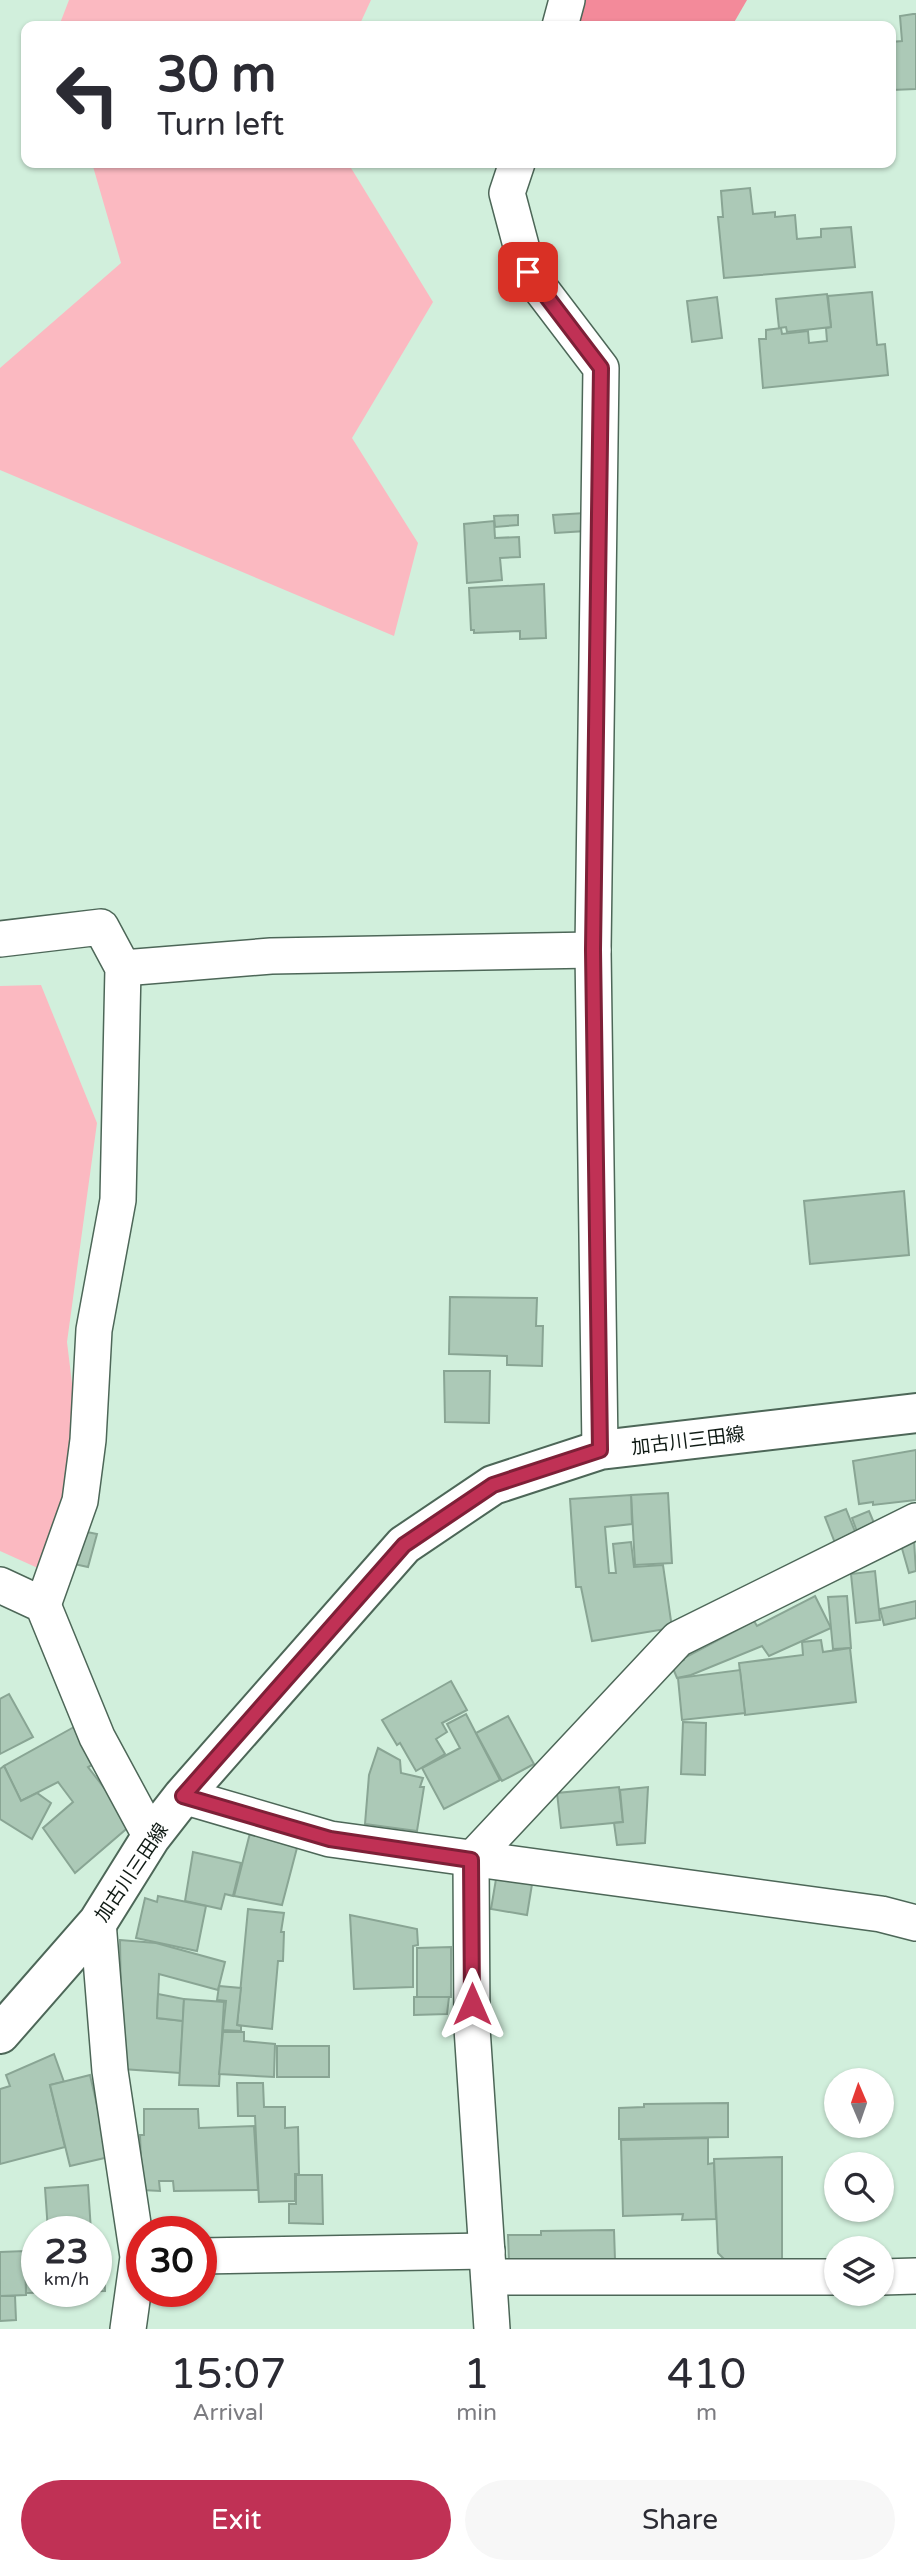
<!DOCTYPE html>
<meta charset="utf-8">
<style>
:root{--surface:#fff;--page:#f7f7f7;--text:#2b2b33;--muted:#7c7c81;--accent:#c03155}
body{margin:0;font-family:"Varela Round","Noto Sans JP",sans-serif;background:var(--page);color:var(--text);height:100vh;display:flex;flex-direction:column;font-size:26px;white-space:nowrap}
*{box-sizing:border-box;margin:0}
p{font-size:23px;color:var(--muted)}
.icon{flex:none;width:38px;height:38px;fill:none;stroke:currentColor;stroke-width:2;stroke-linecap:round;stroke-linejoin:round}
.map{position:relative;height:2329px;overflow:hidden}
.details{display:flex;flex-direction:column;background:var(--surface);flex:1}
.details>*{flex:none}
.guide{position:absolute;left:21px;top:21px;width:875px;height:147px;border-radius:14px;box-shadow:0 2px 5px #0004;background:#fff;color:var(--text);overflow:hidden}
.needle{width:46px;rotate:358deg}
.controls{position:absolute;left:824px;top:2068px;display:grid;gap:14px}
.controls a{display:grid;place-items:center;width:70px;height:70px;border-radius:50%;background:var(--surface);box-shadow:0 2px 5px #0004;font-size:35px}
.speed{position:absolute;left:21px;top:2216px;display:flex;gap:14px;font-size:35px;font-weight:700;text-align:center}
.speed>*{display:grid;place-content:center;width:91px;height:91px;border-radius:50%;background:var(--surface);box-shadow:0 2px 5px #0004;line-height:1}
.speed small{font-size:18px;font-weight:400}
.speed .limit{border:10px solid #d22;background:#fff;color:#111}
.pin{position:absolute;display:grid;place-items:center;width:60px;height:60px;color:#fff;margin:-30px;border-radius:14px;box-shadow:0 4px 10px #0006}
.me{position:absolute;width:77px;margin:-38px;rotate:0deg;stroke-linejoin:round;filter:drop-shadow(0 0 5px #0008)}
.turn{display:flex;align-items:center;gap:24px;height:147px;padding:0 21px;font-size:32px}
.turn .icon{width:91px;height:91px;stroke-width:2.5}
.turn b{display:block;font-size:49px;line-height:60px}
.eta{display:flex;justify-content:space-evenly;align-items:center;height:119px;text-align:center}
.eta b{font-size:42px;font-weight:600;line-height:49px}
.primary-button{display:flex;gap:14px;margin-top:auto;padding:14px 21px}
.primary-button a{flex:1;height:80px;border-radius:42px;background:var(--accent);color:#fff;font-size:28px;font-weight:600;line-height:80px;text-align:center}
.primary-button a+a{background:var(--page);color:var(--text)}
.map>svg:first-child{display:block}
.forest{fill:#f38a9a}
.water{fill:#fbb9c1}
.building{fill:#acc9b7;stroke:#89a594;stroke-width:2}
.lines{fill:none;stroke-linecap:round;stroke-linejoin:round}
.minor-casing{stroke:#4d6758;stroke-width:38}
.major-casing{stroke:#4d6758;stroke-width:42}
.minor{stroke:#fff;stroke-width:35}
.major{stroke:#fff;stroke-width:38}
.route-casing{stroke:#7d2037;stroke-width:18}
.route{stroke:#c03155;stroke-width:12}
.labels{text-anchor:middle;stroke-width:5;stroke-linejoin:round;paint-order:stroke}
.street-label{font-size:19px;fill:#0f1a14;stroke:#fff}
</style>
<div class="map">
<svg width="916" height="2329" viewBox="0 0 916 2329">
<rect width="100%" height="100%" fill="#d1efdc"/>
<polygon class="forest" points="580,0 747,0 732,26 572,26"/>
<g class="water">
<polygon points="69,0 371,0 359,26 59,26"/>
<polygon points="92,163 348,163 433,302 352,438 418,543 394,636 0,470 0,368 121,263"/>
<polygon points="41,985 97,1123 67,1342 86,1499 40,1569 0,1551 0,986"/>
</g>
<g class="building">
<polygon points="913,14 916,14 916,89 892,90 891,42 902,41 900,16"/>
<polygon points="750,188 753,214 775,212 775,217 795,215 797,239 821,237 821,229 851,227 855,267 724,278 718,217 723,217 721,191"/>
<polygon points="872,292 877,345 885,344 888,375 763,388 759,339 766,339 766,330 781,328 782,334 808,331 809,343 827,341 826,328 831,327 828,296"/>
<polygon points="827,294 831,327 787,332 786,327 779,328 776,299"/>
<polygon points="717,297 722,338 692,342 687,301"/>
<polygon points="585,513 586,531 555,533 553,515"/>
<polygon points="518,515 518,525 495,527 494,516"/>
<polygon points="494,521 495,538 519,537 520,557 500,558 502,580 467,583 464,524"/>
<polygon points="544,584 546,638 520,639 520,631 474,633 474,630 471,630 469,588"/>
<polygon points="904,1191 909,1255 810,1264 804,1201"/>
<polygon points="450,1297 537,1298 536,1326 543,1326 542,1366 507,1365 507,1356 449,1354"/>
<polygon points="444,1371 490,1371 489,1423 445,1422"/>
<polygon points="916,1450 916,1500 873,1505 873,1502 859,1504 853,1461"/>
<polygon points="668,1493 672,1563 635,1565 631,1495"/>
<polygon points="631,1495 632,1524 605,1527 609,1573 616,1573 613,1544 631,1542 634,1567 663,1565 672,1628 592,1641 581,1587 576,1587 570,1499"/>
<polygon points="846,1509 856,1534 835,1543 825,1517"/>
<polygon points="869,1511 877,1530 859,1537 852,1518"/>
<polygon points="82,1531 97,1534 88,1567 74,1564"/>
<polygon points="914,1541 916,1571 909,1573 901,1545"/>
<polygon points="875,1571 880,1620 856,1623 851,1574"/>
<polygon points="815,1596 831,1628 769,1656 762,1646 691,1675 677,1678 672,1666 684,1660 684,1658 754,1621 757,1626"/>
<polygon points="847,1596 851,1648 833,1649 828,1597"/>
<polygon points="916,1601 916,1618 884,1625 880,1609"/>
<polygon points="821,1640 823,1652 850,1648 856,1702 745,1715 739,1663 803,1655 802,1642"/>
<polygon points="740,1670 745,1713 682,1720 678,1678"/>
<polygon points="451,1681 467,1710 442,1723 447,1732 436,1739 445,1754 416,1771 400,1743 397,1745 382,1720"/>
<polygon points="9,1694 33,1737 0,1754 0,1699"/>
<polygon points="466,1714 500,1780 444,1809 422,1768 460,1748 447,1724"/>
<polygon points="508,1716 534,1764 502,1781 476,1733"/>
<polygon points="683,1722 706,1723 705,1775 681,1774"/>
<polygon points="74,1727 94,1764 88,1767 132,1824 75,1873 43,1828 73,1802 58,1782 21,1801 4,1766"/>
<polygon points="378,1748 400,1760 401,1773 423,1778 420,1787 424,1787 417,1831 365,1824 369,1775"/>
<polygon points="4,1766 21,1801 37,1793 51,1803 32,1839 0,1819 0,1769"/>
<polygon points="619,1787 623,1822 561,1828 557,1793"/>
<polygon points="648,1787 645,1843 617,1845 614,1823 623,1822 620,1790"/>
<polygon points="250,1833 298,1844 282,1905 234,1896"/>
<polygon points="193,1852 241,1863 233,1896 225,1894 221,1909 185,1901"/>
<polygon points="497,1873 533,1878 527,1915 491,1909"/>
<polygon points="158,1896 206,1906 197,1951 136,1938 145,1898 157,1902"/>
<polygon points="248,1909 284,1913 281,1932 284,1932 283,1961 278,1961 272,2029 237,2025"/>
<polygon points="350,1915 417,1929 418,1945 413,1946 413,1987 354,1989"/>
<polygon points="120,1940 156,1943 225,1962 218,1990 159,1974 157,2018 183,2021 180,2073 122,2069"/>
<polygon points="451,1947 451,1997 417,1997 417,1948"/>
<polygon points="219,1986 241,1988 237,2025 241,2026 241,2031 223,2030 226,2001 217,2000"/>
<polygon points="158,1994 184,1999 183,2021 157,2018"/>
<polygon points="414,1997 449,1997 447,2014 414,2015"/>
<polygon points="184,1999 224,2002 219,2086 179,2085"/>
<polygon points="223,2032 244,2032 244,2041 275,2044 274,2077 219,2074"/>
<rect x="277" y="2046" width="52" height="31"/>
<polygon points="54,2054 64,2082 50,2085 65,2147 0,2164 0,2089 10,2086 6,2075"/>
<polygon points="90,2075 109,2157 70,2166 50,2085"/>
<polygon points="237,2083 263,2083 264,2107 285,2107 285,2128 298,2127 299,2174 295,2174 295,2201 259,2202 255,2116 238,2116"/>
<polygon points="728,2103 728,2137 619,2139 619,2108 644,2107 644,2104"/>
<polygon points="144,2109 198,2109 199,2128 254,2126 258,2190 174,2191 173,2181 159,2181 160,2191 142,2190 140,2135 144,2135"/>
<polygon points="708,2138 708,2164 714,2163 716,2219 682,2220 683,2214 623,2216 621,2140"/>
<polygon points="782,2157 782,2263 727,2262 718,2253 714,2159"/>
<polygon points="296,2175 322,2175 323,2224 289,2223 289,2204 296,2204"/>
<polygon points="88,2185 91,2231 48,2231 45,2188"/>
<polygon points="614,2230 615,2260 509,2262 508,2235 541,2235 541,2231"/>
<polygon points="96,2248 104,2248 105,2291 26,2293 25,2250 37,2250 37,2291 96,2291"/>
<polygon points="25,2251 26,2295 0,2296 0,2252"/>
<polygon points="0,2296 15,2296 16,2320 0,2321"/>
</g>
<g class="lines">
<g class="minor-casing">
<g id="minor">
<polyline points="560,26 567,0"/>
<polyline points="517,163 507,193 528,272 601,368 593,950 600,1450"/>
<polyline points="0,939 101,927 123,968 118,1200 94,1330 88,1440 80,1501 43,1605"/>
<polyline points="123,968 271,956 593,950"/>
<polyline points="0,1585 43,1605 97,1737 151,1837"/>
<polyline points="183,1796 330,1839 881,1914 916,1923"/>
<polyline points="98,1922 110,2071 138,2257 128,2329"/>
<polyline points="201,2256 487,2251"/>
<polyline points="489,2277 836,2277"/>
<polyline points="882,2277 916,2276"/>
<polyline points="492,2329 472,2028 471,1860 678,1639 916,1521"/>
</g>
</g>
<g class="major-casing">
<polyline id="major" points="0,2034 98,1922 151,1837 183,1796 404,1545 493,1485 600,1450 916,1413"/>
</g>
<use href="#minor" class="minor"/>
<use href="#major" class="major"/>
</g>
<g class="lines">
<g class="route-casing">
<polyline id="route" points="472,2004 471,1860 330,1839 183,1796 404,1545 493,1485 600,1450 593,950 601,368 528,272"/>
</g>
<use href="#route" class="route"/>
</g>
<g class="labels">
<g class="street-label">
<text transform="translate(688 1440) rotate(-7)" y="7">加古川三田線</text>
<text transform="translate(131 1872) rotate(-56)" y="7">加古川三田線</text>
</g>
</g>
</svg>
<div class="controls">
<a><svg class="needle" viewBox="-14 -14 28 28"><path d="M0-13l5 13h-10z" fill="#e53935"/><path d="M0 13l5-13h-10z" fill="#7c7c81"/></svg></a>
<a><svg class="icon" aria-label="search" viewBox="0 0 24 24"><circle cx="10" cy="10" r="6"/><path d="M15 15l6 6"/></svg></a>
<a><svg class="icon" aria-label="layers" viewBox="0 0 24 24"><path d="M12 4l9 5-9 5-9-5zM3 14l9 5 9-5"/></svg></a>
</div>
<div class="speed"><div>23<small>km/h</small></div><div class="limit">30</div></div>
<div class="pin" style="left:528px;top:272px;background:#d93025"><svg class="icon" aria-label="arrive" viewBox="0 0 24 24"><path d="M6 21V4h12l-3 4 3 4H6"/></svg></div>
<svg class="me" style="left:472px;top:2004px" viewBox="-20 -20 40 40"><path d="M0-17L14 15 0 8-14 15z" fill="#c03155" stroke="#fff" stroke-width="4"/></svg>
<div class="guide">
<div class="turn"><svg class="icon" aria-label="left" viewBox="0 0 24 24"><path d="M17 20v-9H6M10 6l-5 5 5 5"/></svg><div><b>30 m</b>Turn left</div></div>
</div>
</div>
<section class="details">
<div class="eta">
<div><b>15:07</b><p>Arrival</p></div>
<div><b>1</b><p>min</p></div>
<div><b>410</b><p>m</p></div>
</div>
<div class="primary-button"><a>Exit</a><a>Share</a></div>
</section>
